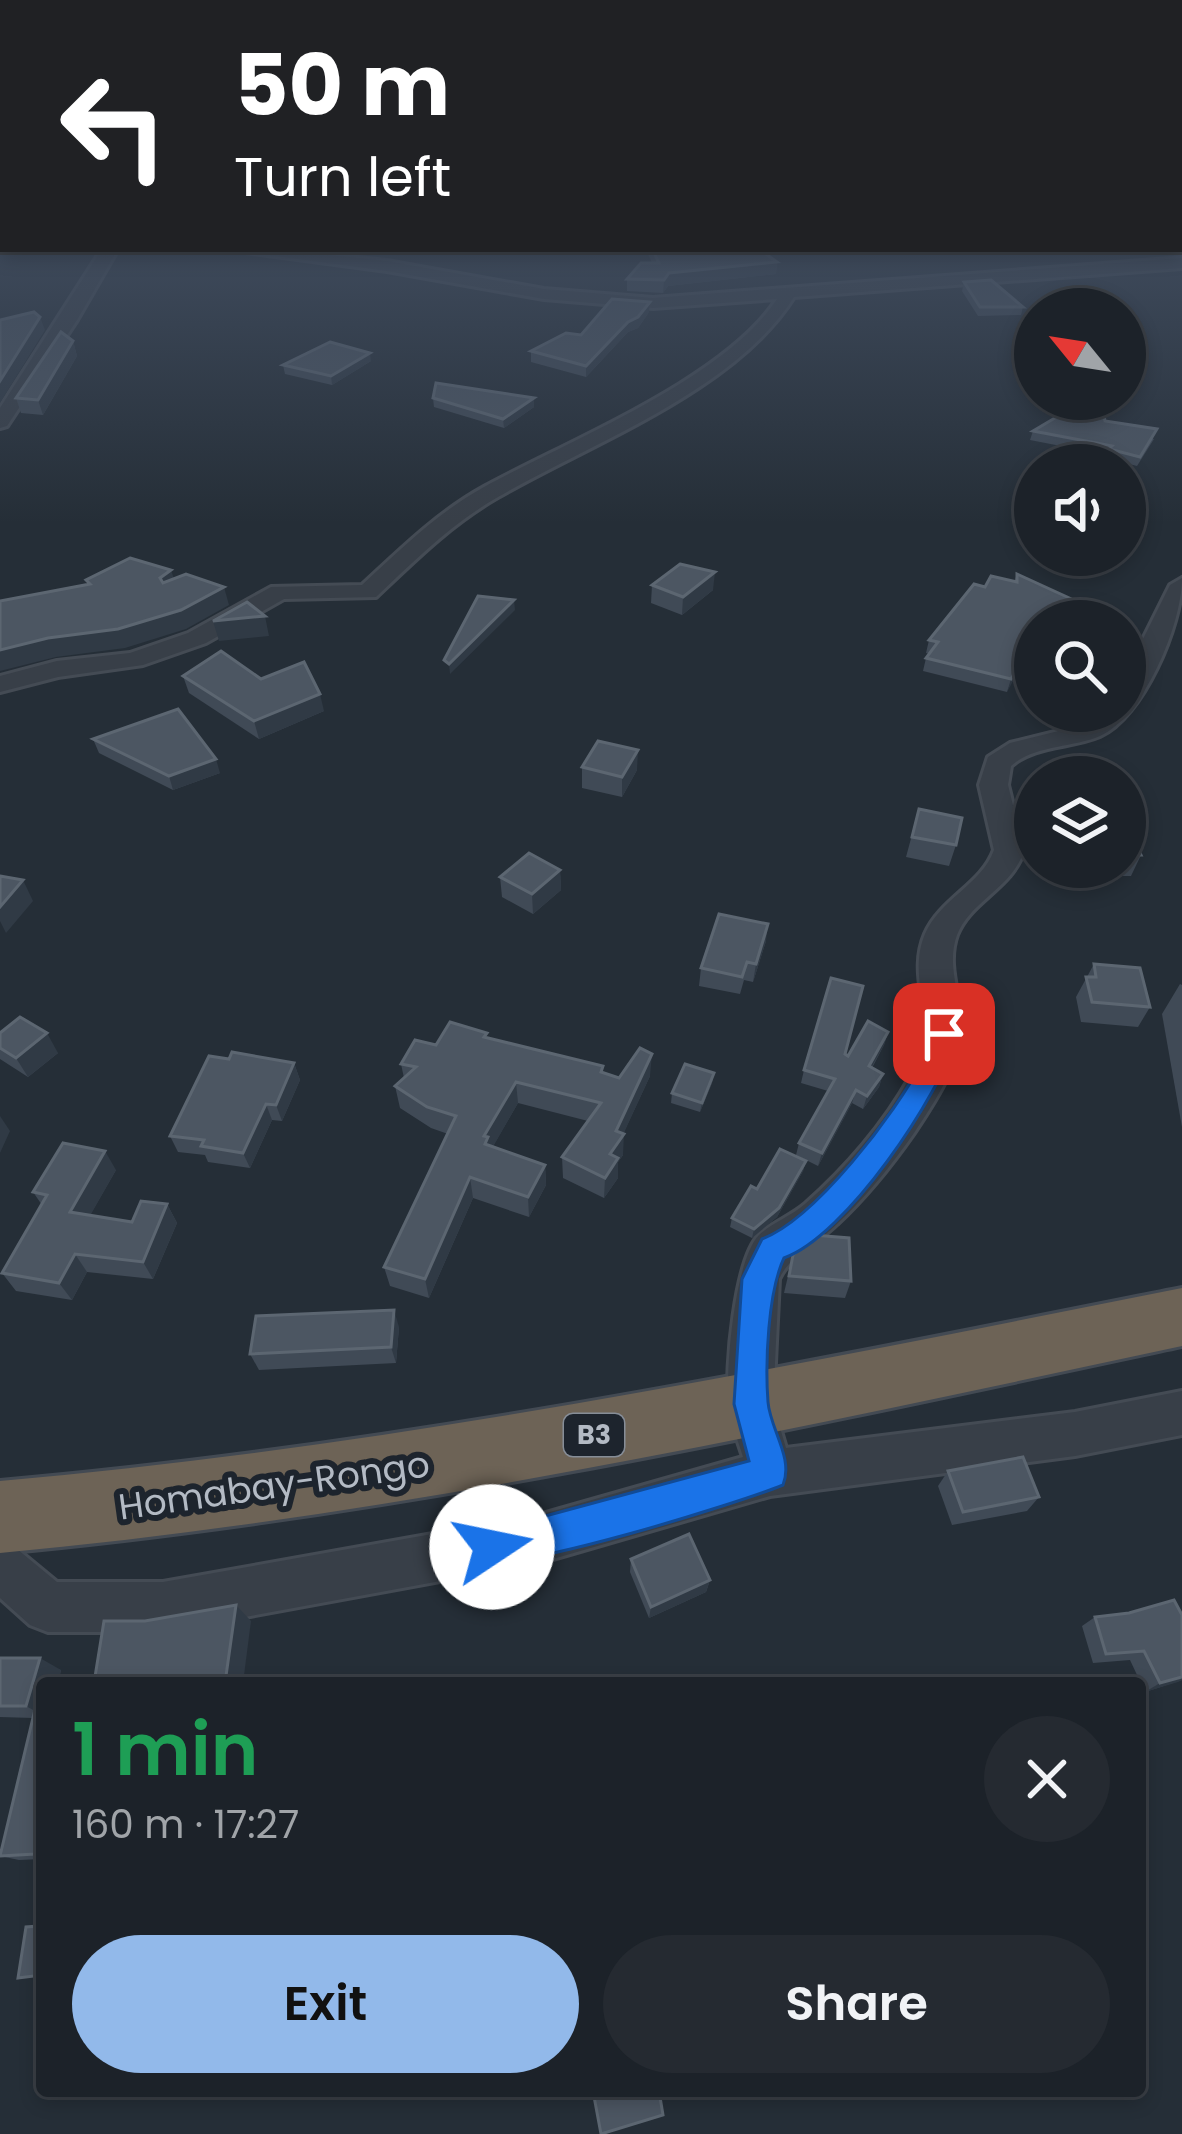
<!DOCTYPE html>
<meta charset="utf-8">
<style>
:root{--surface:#1c2229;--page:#252a31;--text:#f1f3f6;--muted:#a0a4a8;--line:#3a3f46;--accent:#92b9ea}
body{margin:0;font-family:Poppins,sans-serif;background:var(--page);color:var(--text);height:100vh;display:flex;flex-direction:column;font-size:45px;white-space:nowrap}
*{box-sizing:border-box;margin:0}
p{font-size:39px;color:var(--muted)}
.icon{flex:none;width:66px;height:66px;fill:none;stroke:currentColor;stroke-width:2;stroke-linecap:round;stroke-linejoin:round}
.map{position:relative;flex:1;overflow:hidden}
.details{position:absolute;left:36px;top:1677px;width:1110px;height:420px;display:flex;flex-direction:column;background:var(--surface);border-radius:12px;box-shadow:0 6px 18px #0003,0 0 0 3px var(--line)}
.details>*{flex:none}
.top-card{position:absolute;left:0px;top:0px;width:1182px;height:252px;box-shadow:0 6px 18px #0003,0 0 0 3px var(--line);background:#202124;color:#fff;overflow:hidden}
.needle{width:78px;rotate:300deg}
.tools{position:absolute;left:1014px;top:288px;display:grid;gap:24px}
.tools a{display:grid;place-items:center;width:132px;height:132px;border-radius:50%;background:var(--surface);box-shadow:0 6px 18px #0003,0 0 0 3px var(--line);font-size:60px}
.pin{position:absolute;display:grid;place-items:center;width:102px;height:102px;color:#fff;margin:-51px;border-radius:24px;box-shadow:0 6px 18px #0006}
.me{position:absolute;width:132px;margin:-66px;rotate:79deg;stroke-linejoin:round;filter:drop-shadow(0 0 9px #0008)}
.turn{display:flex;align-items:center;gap:42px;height:252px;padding:0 36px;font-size:54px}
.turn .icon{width:156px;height:156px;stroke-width:2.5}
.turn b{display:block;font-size:84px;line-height:102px}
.round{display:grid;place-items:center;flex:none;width:126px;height:126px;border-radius:63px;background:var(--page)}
.overview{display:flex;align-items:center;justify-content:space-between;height:204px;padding:0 36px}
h1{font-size:72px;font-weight:600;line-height:90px;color:#1e9e55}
.button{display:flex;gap:24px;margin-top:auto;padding:24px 36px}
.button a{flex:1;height:138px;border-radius:72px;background:var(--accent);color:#111;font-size:48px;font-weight:600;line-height:138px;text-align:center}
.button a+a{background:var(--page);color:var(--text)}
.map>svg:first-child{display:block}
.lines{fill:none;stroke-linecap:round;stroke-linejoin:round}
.minor-casing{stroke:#444b54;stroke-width:6}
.highway-casing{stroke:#434a53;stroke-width:6}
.minor{fill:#383f48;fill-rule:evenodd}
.highway{fill:#6d6356;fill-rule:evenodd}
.wall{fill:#404a56}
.shaded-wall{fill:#303a45}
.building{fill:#4c5662;stroke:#5c6671;stroke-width:3}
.route{fill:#1a73e8;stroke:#114b97;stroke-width:3}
.labels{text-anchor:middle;stroke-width:12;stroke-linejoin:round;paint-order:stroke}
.shield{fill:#1d242d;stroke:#868d97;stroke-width:3}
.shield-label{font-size:27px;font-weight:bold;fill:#b3bac4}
.near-street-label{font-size:36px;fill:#b3bac4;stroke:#1d242d}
</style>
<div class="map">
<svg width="1182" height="2134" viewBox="0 0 1182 2134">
<rect width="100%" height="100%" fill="#252e37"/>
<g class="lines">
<g class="minor-casing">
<g id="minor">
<rect x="0" y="224" width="3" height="8"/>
<polygon points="102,249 118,249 77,320 7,426 0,428 0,408"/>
<path d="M223 249H273L387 261 544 289 653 298 1182 258V268L794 297C735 391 591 443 498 497 451 524 415 560 376 597L284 599 206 643 143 665 58 677 0 692V676L57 661 130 653 188 633 271 587 362 585C401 549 437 513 484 487 568 441 725 379 777 299L653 308 544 299 387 271Z"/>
<path d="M1182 578C1182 626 1142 718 1100 736 1072 748 1034 745 1011 766L1008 785 1024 850C1013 888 971 900 957 935 947 962 958 989 961 1016 965 1057 936 1100 914 1133 891 1166 866 1197 837 1224 817 1244 791 1254 779 1279L773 1404 786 1448 1075 1412 1182 1391V1435L1075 1456 770 1496 539 1563 163 1632H48L30 1625 0 1598V1542L17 1549 57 1582H163L539 1515 743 1457C738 1440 730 1422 729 1404 725 1370 735 1259 759 1235 772 1223 791 1216 805 1204 845 1169 884 1124 910 1077 942 1020 905 981 925 934 940 899 982 884 994 850L979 785 988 757 1010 743 1079 726 1103 711H1125V675L1170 585Z"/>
</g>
</g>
<g class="highway-casing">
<path id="highway" d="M1182 1288V1346C790 1430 400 1516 0 1553V1481C399 1446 790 1366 1182 1288Z"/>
</g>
<use href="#minor" class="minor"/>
<use href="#highway" class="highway"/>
</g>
<g class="wall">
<polygon points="646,249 759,249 777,262 776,274 668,286 663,293 627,291 627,279 652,263"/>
<polygon points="964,282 1023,307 1021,315 978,316 962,291"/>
<polygon points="649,312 638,328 628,332 586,377 531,362 531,351"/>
<polygon points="73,341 77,356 43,415 21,413 16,398"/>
<polygon points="371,361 332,385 285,374 283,365"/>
<polygon points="433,398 534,398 534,407 504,428 434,407"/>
<polygon points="1105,421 1154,439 1137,466 1106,458 1107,455 1030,440 1033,431"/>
<polygon points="1017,574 1104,614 1102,621 1035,621 1007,692 923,671 926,658 930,654 926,653 929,640 985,587 1014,582"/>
<polygon points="652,585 713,590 682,615 651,603"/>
<polygon points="183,676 261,679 324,711 259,739 189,693"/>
<polygon points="93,739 220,773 173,790 99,753"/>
<polygon points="582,767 637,770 622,797 582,788"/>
<polygon points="919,809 956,845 949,866 906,857"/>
<polygon points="1125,828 1141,855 1131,876 1097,876 1093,867 1125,867"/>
<polygon points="560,870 561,890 533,914 502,897 500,877"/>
<polygon points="766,941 753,982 744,980 740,994 699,986 701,968"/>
<polygon points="1094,964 1150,1007 1138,1027 1081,1022 1076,997"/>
<polygon points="1180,984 1182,985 1182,1127 1162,1014"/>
<polygon points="888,1032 884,1045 872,1068 883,1074 879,1087 863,1109 852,1103 818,1166 796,1155 799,1143 828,1091 801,1083 804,1070 845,1054 848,1056"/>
<polygon points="0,1033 58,1053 28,1077 0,1059"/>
<polygon points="487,1038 603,1066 603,1073 619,1078 650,1076 623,1134 623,1155 618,1162 618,1178 604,1198 563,1178 562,1157 588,1121 518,1103 493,1146 545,1165 546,1185 529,1217 473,1198 429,1298 390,1286 384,1267 448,1134 431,1128 400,1108 395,1086 404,1078 401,1064 436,1045"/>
<polygon points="229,1059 294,1063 300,1080 282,1121 272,1120 250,1168 208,1162 205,1155 178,1152 170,1136"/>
<polygon points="714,1073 712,1083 700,1112 671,1103 672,1093"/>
<polygon points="806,1161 803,1171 777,1217 752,1238 730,1227 732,1218 757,1189"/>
<polygon points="116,1170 90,1215 132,1222 167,1204 177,1223 153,1279 87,1272 72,1300 16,1291 2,1273 42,1205 33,1192"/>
<polygon points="793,1255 851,1281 845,1298 784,1293"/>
<polygon points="399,1327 396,1363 259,1370 250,1354"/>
<polygon points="948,1471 1039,1497 1027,1511 952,1525 938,1486"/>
<polygon points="631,1559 710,1580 706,1592 649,1618 630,1572"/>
<polygon points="1182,1615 1182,1680 1145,1692 1130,1660 1093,1663 1082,1626 1095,1617"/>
<polygon points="0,1658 61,1670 58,1683 42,1683 42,1859 19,1860 0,1856 33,1718 0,1717"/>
</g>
<g class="shaded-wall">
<polygon points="777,262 776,274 668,286 663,293 664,280 669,273"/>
<polygon points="650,302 649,312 638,328 628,332 586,377 586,366"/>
<polygon points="40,317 45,330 0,403 0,381"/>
<polygon points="73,341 77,356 43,415 38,400"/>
<polygon points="370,353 371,361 332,385 331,376"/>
<polygon points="534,398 534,407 504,428 503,419"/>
<polygon points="171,570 177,588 165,596 160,578"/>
<polygon points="715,572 713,590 682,615 683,597"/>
<polygon points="224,587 229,605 186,629 125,648 56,657 0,671 0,650"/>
<polygon points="514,600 515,610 450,674 449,664"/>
<polygon points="265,616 269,636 219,641 213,621"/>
<polygon points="1035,636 1035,641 1007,692 1011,679"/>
<polygon points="320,694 324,711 259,739 254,721"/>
<polygon points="638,750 637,770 622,797 622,777"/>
<polygon points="216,759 220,773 173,790 169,776"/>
<polygon points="560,870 561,890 533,914 532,894"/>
<polygon points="23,880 33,901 6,933 0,921 0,907"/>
<polygon points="768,924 766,941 753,982 756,964"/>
<polygon points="888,1032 884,1045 865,1079 869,1066"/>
<polygon points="47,1033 58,1053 28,1077 16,1058"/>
<polygon points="652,1054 650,1076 622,1137 624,1134 623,1155 618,1162 618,1178 604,1198 605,1178 616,1131"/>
<polygon points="294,1063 300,1080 282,1121 276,1105"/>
<polygon points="714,1073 712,1083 700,1112 702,1103"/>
<polygon points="883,1074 879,1087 863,1109 867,1096"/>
<polygon points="516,1082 518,1103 490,1152 491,1158 484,1136"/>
<polygon points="856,1090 852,1103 818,1166 822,1153"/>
<polygon points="266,1104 272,1120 250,1168 243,1153"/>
<polygon points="0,1116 10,1131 0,1153"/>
<polygon points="105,1151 116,1170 82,1230 70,1212"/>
<polygon points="806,1161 803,1171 777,1217 752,1238 754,1229"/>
<polygon points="545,1165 546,1185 529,1217 528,1197"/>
<polygon points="470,1177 473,1198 429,1298 425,1279"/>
<polygon points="167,1204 177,1223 153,1279 143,1262"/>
<polygon points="75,1254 87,1272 72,1300 59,1283"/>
<polygon points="394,1310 399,1327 396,1363 391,1347"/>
<polygon points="710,1580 706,1592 649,1618 651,1607"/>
<polygon points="236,1605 251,1621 243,1683 225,1683"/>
<polygon points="40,1658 61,1670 58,1683 42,1683 42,1715 26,1706"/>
<polygon points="1182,1677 1182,1680 1178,1682 1145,1692 1160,1683"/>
<polygon points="42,1823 42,1856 35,1854"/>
</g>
<g class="building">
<polygon points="652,249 759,249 777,262 669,273 664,280 627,279 641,263 659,263"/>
<polygon points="991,280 1023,307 980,307 964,282"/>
<polygon points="612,299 650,302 638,317 628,322 586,366 531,351 566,333 581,335"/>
<polygon points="34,312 40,317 0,381 0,320"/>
<polygon points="61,332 73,341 38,400 16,398"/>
<polygon points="330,342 370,353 331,376 283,365"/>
<polygon points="436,383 534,398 503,419 433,398"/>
<polygon points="1070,409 1104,415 1105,421 1157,429 1140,457 1109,449 1112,446 1033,431"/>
<polygon points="130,558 171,570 160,578 163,583 186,574 224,587 181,610 118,629 48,638 0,650 0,601 90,584 86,580"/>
<polygon points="680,564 715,572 683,597 652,585"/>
<polygon points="1017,574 1104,614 1093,621 1035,621 1035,636 1011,679 926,658 938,642 929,640 974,584 985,587 991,576 1017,582"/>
<polygon points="478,596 514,600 449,664 444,660"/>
<polygon points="247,602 265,616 213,621"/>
<polygon points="1125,640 1135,642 1125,661"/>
<polygon points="221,651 261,679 304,662 320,694 254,721 183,676"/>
<polygon points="178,709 216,759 169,776 93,739"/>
<polygon points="598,741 638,750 622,777 582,767"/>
<polygon points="919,809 962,818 956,845 912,837"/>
<polygon points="1125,828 1128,828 1141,855 1125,855"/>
<polygon points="529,853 560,870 532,894 500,877"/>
<polygon points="0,876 23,880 0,907"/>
<polygon points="719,914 768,924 756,964 747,962 742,977 701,968"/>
<polygon points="1094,964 1140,968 1150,1007 1092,1002 1086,977 1096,977"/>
<polygon points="831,978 863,986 845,1054 848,1056 868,1021 888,1032 869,1066 883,1074 867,1096 856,1090 822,1153 799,1143 835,1079 804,1070"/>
<polygon points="20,1017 47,1033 16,1058 0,1048 0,1033"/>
<polygon points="450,1022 487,1033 484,1037 603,1066 601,1072 619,1078 640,1048 652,1054 616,1131 624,1134 610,1154 618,1158 605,1178 562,1157 601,1103 516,1082 484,1136 488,1137 485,1144 545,1165 528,1197 470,1177 425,1279 384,1267 456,1116 427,1107 395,1086 416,1067 401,1064 415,1040 436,1045"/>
<polygon points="232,1052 294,1063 276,1105 266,1104 243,1153 201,1146 204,1140 170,1136 209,1056 229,1059"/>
<polygon points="685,1064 714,1073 702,1103 672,1093"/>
<polygon points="63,1143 105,1151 70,1212 132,1222 141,1201 167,1204 143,1262 75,1254 59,1283 2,1273 47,1195 33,1192"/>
<polygon points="780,1149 806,1161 779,1208 754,1229 732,1218 751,1186 757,1189"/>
<polygon points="813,1235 849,1238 851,1281 789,1276 793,1255"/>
<polygon points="394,1310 391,1347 250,1354 256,1316"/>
<polygon points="1023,1457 1039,1497 963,1512 948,1471"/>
<polygon points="689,1534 710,1580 651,1607 631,1559"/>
<polygon points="1174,1600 1182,1615 1182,1677 1160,1683 1144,1651 1106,1654 1095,1617 1129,1613"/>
<polygon points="236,1605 225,1683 94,1683 104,1621 145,1621"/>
<polygon points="0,1658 40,1658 26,1706 0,1706"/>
<polygon points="42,1700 42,1823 35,1854 0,1856 37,1701"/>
<polygon points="42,1907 42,1975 18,1978 26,1927 39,1926"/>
<polygon points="332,2091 379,2091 379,2094 332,2093"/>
<polygon points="593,2091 659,2091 663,2115 601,2134"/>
</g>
<linearGradient id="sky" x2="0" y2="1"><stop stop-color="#14191e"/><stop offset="0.43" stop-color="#404c5e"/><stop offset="1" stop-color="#404c5e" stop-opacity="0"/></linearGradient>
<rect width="1182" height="523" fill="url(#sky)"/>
<path class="route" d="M944 1024 958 1034C940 1096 846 1236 784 1258 768 1292 765 1363 768 1402 770 1429 794 1458 783 1485 739 1503 512 1574 479 1560L474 1547 479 1534 749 1461 734 1404 742 1279 762 1239C815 1219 896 1113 922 1062 928 1051 929 1038 935 1027Z"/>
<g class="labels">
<rect class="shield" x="564" y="1414" width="60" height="42" rx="9"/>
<g class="shield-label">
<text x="594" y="1444">B3</text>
</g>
<g class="near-street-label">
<text transform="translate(274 1485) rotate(-8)" y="13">Homabay-Rongo</text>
</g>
</g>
</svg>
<div class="tools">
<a><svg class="needle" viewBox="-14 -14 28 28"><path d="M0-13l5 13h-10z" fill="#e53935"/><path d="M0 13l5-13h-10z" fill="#a0a4a8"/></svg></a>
<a><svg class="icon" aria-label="sound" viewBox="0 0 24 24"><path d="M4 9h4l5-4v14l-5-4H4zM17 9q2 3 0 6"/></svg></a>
<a><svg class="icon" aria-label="search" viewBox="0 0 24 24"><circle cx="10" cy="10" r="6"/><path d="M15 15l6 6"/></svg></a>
<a><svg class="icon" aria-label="layers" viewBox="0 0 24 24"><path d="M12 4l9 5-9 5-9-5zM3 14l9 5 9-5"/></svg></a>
</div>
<div class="pin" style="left:944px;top:1034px;background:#d93025"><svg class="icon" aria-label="arrive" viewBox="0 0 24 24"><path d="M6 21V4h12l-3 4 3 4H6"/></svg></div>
<svg class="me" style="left:492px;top:1547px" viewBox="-20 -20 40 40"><circle r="19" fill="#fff"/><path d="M0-13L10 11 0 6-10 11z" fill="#1a73e8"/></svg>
<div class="top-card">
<div class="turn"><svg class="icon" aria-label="left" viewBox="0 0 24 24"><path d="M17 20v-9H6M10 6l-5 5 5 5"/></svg><div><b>50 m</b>Turn left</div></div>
</div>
<section class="details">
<div class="overview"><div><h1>1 min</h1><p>160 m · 17:27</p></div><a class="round"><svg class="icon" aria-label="close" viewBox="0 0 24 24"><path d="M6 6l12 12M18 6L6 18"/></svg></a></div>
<div class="button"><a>Exit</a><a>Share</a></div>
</section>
</div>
